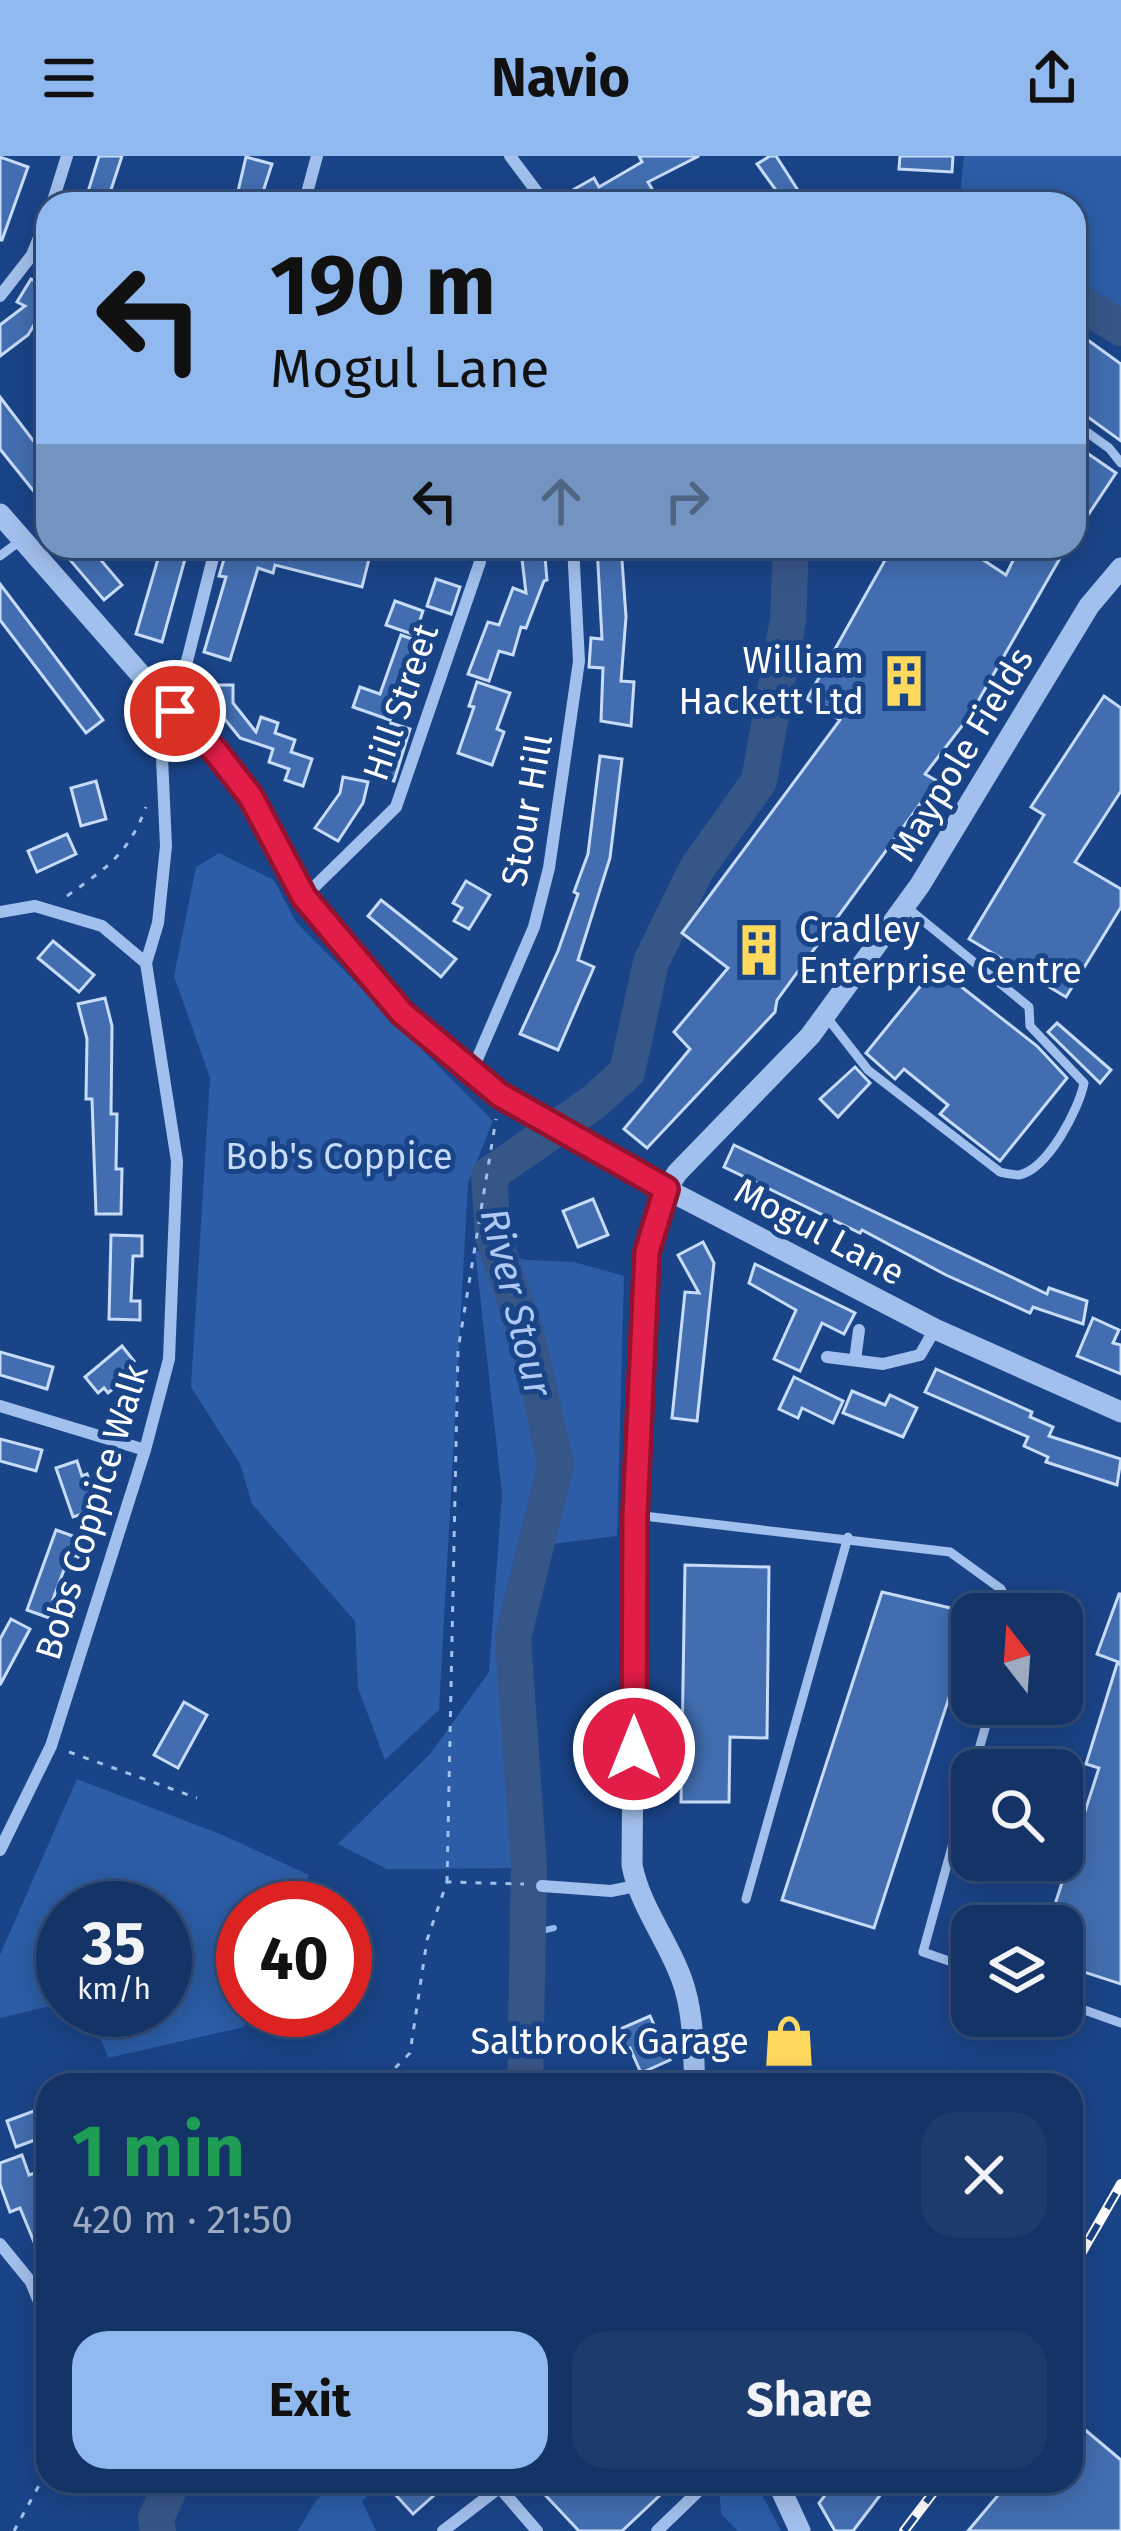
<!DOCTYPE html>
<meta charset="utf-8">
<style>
:root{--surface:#143366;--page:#1d3b6c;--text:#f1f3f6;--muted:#9daabf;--line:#334e7a;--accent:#90b9f0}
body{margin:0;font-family:"Fira Sans",sans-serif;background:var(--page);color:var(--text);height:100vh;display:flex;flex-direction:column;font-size:45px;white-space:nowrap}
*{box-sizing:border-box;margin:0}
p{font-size:39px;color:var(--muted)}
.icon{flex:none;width:66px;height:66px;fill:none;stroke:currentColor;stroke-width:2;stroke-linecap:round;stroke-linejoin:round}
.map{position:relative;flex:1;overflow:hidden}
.details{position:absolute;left:36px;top:1917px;width:1047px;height:420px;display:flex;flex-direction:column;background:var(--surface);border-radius:36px;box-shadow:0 6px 30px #0003,0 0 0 3px var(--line)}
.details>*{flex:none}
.hud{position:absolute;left:36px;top:36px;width:1050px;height:366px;border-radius:36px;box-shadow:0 6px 30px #0003,0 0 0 3px var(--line);background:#90b9f0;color:#111;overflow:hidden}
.needle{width:78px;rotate:343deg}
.buttons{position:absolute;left:951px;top:1437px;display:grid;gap:24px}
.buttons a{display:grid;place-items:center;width:132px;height:132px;border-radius:24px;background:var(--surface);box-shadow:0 6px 30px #0003,0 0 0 3px var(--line);font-size:60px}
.speed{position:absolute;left:36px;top:1725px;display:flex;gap:24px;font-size:60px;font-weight:700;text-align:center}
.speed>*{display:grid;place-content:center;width:156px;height:156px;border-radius:50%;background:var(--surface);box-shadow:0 6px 30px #0003,0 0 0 3px var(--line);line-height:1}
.speed small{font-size:30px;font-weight:400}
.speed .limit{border:18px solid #d22;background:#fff;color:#111}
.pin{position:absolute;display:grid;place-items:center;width:102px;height:102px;color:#fff;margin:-51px;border:6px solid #fff;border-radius:50%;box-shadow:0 3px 12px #0007}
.me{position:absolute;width:132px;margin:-66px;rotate:0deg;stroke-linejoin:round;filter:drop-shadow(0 0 9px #0008)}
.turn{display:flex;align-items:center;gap:42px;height:252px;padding:0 36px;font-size:54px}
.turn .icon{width:156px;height:156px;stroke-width:2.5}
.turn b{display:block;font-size:84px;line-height:102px}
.lanes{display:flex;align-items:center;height:114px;padding:0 36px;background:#0003;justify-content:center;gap:60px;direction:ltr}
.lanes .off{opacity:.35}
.round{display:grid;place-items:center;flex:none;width:126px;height:126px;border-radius:36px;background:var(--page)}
.head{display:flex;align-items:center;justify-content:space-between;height:204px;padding:0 36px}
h1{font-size:72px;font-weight:700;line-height:90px;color:#1e9e55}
.primary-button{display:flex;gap:24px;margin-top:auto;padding:24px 36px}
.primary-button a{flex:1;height:138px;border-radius:36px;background:var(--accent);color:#111;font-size:48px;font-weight:700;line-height:138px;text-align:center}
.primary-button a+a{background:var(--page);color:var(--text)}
header{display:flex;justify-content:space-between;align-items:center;height:156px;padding:0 36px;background:var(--accent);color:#111;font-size:54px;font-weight:700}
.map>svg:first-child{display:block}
.green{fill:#2c5da6}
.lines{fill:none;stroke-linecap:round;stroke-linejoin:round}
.stream{stroke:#95baef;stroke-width:6}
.river{stroke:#375688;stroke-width:36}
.building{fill:#426eb1;stroke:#c7dcf9;stroke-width:3}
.path{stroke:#a2c0ed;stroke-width:3;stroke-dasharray:6 9;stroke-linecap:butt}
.service{stroke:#a2c0ed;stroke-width:9}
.minor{stroke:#a2c0ed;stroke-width:12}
.tertiary{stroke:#a2c0ed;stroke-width:21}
.rail-casing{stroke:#fff;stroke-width:10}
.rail{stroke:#1a4488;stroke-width:6;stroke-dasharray:18;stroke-linecap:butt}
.route-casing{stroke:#92132f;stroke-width:30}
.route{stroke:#e11d48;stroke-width:21}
.labels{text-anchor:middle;stroke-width:10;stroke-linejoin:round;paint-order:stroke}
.poi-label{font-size:36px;fill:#fff;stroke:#1a4488;text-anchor:end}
.street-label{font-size:36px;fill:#fff;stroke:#1a4488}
.park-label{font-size:36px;fill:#c7dcf9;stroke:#1a4488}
.water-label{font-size:39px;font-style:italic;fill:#aecaf4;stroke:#1a4488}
</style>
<header><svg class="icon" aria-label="menu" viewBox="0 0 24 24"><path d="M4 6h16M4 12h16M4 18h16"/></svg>Navio<svg class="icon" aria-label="share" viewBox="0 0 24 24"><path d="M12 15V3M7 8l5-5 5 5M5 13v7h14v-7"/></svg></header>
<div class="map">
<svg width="1121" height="2375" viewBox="0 0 1121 2375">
<rect width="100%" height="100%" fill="#1a4488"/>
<g class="green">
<polygon points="964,0 1121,0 1121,172 1074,143 1074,48 959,48"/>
<polygon points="219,697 274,724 296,766 493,965 468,1027 439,1554 385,1604 358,1532 355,1465 252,1348 240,1308 191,1231 210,922 174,820 196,711"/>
<polygon points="475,1094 527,1104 574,1106 624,1120 617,1380 536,1390 514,1482 529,1712 387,1713 338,1688 431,1597 489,1516 502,1338"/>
<polygon points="77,1623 225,1680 309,1719 295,1752 243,1752 243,1854 251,1854 244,1871 108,1902 90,1854 165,1854 165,1752 63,1752 63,1847 0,1862 0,1799"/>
<polygon points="334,2325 384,2325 362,2345 376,2375 298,2375 315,2346"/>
<polygon points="719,2325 755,2325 781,2375 738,2375 721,2358"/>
</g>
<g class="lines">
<polyline class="stream" points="528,1778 554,1772"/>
<g class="river">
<polyline points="1074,143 1121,172"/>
<polyline points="525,1929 529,1712 513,1482 556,1309 527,1180 493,1080 489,1019 594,946 627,916 651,806 696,714 759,625 788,464 791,390"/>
<polyline points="158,2375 156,2362 173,2325"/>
</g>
</g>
<g class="building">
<polygon points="99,0 122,0 107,46 87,39"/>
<polygon points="639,0 699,0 648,26 661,48 641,48 637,41 623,48 570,48 576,44 571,35 594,22 599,31 642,6"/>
<polygon points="770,0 776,0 801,39 786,48 757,8"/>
<polygon points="900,0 953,0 952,16 899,13"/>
<polygon points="0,1 28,11 2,84 0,84"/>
<polygon points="246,1 272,8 259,48 235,48"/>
<polygon points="31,123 48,132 48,146 28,179 0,200 0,169 25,150 17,146"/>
<polygon points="1074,174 1121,208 1121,285 1074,251"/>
<polygon points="0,241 48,304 48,353 0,293"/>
<polygon points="1074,288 1116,317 1074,380"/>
<polygon points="74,390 89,390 122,429 104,444 65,398"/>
<polygon points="228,390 320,390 345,396 350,390 371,395 362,431 275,409 273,417 258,412 230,504 204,496 226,421 219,420"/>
<polygon points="597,390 621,390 626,461 621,525 634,526 631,570 601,565 603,512 589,511 591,482 602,483"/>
<polygon points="893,390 962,390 1006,419 1020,390 1067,390 969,561 925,618 937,625 777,844 775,856 647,992 624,973 690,893 674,876 728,812 682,777 840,564 807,543"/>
<polygon points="160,396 185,403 162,486 136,478"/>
<polygon points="545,401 547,424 544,425 526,472 521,471 513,499 499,495 489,525 468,518 488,466 499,469 513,432 526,437 522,403"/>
<polygon points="436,423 460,431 451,458 427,450"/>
<polygon points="0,428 103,564 86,577 0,464"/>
<polygon points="395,445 423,455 415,479 386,469"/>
<polygon points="401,479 423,487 404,538 399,537 390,564 353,551 360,531 380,538"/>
<polygon points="477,526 510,537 497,573 504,576 492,609 458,597 474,551 469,550"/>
<polygon points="216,529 233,529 233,547 256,576 261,561 278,567 275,577 295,584 291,596 312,603 303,630 285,624 289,613 269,606 273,593 240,582 215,551"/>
<polygon points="1104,540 1121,552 1121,635 1075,706 1121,733 1121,751 1066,841 969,783 1044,659 1031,651"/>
<polygon points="391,567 410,573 394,625 375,619"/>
<polygon points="600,600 622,603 610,702 578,804 594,811 558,894 520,878 558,795 578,738 574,736 588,698"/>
<polygon points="343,621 368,626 363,647 338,685 315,672 340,637"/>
<polygon points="96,625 106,663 81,670 71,632"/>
<polygon points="67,678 76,698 37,716 28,695"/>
<polygon points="466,725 490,739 469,773 454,765 462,752 453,747"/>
<polygon points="381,744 456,803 441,821 368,760"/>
<polygon points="53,785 94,819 79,836 38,802"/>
<polygon points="936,811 1037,890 1067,922 1000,1005 940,958 948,949 904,913 895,923 866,897"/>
<polygon points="105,842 112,870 111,958 117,958 116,1013 122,1013 121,1058 96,1058 92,943 86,943 87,883 78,848"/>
<polygon points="1057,867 1111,914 1100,927 1048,876"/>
<polygon points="855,911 870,927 838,961 820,943"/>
<polygon points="734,989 1047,1138 1049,1132 1087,1145 1083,1168 1033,1151 1030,1157 946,1119 862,1074 860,1077 724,1011"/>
<polygon points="593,1043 608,1079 578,1091 563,1055"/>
<polygon points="111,1079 142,1080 142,1100 133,1100 131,1145 140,1145 140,1164 109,1163"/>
<polygon points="703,1086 714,1107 697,1265 672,1262 685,1136 699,1137 678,1099"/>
<polygon points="755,1108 855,1157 844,1178 822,1167 800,1215 774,1203 796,1154 749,1127"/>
<polygon points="1093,1162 1119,1174 1113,1187 1121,1189 1121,1218 1077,1200"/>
<polygon points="122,1190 134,1205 124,1213 129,1220 108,1237 104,1232 98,1237 85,1221"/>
<polygon points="0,1196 53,1211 47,1233 0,1219"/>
<polygon points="936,1213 1032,1256 1030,1261 1053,1271 1049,1280 1121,1303 1117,1329 1046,1306 1048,1301 1024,1290 1028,1281 925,1236"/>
<polygon points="794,1221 843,1245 833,1267 802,1252 798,1262 779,1253"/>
<polygon points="852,1235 885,1249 890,1239 917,1252 903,1281 843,1257"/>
<polygon points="0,1283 42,1294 36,1315 0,1305"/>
<polygon points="77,1305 82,1320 87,1318 94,1338 87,1341 92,1355 73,1361 56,1312"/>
<polygon points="56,1374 84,1384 78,1401 70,1398 53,1443 61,1446 55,1464 27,1454"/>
<polygon points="685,1409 769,1411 767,1582 730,1581 729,1646 681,1646"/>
<polygon points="882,1436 972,1457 972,1471 874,1772 782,1744"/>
<polygon points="1119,1438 1121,1438 1121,1507 1097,1498"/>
<polygon points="11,1463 30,1473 0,1529 0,1483"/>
<polygon points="1117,1508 1121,1508 1121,1828 1062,1809 1062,1770 1048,1770 1099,1612 1086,1608"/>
<polygon points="184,1546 207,1559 178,1612 154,1599"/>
<polygon points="650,1860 670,1904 641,1917 630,1892 620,1897 611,1877"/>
<polygon points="34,1955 43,1981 16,1991 7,1965"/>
<polygon points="22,1999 29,2019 41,2015 48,2034 48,2120 20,2052 10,2056 0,2028 0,2007"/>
<polygon points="1071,2262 1121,2304 1121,2375 968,2375 1010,2325 1071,2325"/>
<polygon points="383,2325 450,2325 413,2358"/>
<polygon points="532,2325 675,2325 622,2375 579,2375"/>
<polygon points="836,2325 891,2325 853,2375 835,2375 819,2347"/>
</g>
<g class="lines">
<g class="path">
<polyline points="494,395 552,390"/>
<path d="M67 740C106 712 128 699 146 651"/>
<polyline points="69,1596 197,1642"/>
<polyline points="447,1726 458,1194 496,963"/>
<polyline points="371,1929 386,1921 410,1897 427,1784 447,1726 524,1728"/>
<polyline points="14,2375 48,2313"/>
</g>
<g class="service">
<polyline points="1074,267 1109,292 1121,307"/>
<polyline points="0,400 20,385"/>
<path d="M825 859 868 914 1000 1016C1003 1017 1016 1019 1019 1019 1048 1013 1079 953 1084 927L1030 870 1029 851 905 750"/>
<polyline points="635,1359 950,1396 1001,1433 1012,1458"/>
<polyline points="1062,1534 1069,1543"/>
<polyline points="976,1602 1008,1614"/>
<polyline points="973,1614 992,1548"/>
<polyline points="972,1618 923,1796 972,1813"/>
<polyline points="746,1743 848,1381"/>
<polyline points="1062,1846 1121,1867"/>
</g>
<g class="minor">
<polyline points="510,0 546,48"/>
<polyline points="52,48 67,0"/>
<polyline points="304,48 317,0"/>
<polyline points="0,140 32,99 48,59"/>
<polyline points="163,544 187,505 216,390"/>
<polyline points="304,741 396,651 480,406"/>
<polyline points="0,756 35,750 102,770 146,807"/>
<polyline points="472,915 534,771 549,712 579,505 573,390"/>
<polyline points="827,1201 883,1208 920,1199 935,1173"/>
<polyline points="855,1204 859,1174"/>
<polyline points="0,1250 145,1294"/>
<polyline points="0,1694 51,1590 145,1294 169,1203 177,1005 146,807 158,767 166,690 161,580 175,555"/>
<polyline points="542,1730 611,1735 636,1730"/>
<polyline points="0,2088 31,2126 48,2168"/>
<polyline points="500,2332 537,2375"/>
<polyline points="443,2375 508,2325"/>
<polyline points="657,2375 709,2325"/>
</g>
<g class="tertiary">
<polyline points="0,358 163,544 216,596 251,641 304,741 402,858 500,939 666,1033 935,1173 1121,1256"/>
<path d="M695 1929C693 1894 694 1857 682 1824 668 1784 640 1751 632 1709L635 1359 647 1096C655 1068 661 1041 677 1017L810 880 920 729 1089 450 1121 412"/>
<polyline points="777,2325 800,2375"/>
</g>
<g class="rail-casing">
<g id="rail">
<polyline points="1071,2115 1121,2028"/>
<polyline points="904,2375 942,2325"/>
</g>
</g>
<use href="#rail" class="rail"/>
</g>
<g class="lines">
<g class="route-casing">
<polyline id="route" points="175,555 216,596 251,641 304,741 402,857 500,939 666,1033 647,1096 635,1359 634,1593"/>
</g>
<use href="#route" class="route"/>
</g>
<defs>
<g id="building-bare" transform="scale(4.14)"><path d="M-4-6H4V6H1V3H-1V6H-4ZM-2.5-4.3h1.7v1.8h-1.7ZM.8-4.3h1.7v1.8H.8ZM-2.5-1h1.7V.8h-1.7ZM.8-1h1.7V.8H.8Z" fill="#ffd85e" stroke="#1a4488" stroke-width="2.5" paint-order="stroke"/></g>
<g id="shop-bare" transform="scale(4.14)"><path d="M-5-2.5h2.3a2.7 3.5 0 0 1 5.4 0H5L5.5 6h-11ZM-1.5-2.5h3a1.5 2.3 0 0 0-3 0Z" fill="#ffd85e" stroke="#1a4488" stroke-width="2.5" paint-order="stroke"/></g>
</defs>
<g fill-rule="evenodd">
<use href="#building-bare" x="904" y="525"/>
<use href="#building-bare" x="759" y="794"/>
<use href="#shop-bare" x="789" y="1885"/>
</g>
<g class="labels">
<g class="poi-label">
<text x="864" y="517">William<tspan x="864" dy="41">Hackett Ltd</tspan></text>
<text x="799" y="786" text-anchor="start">Cradley<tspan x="799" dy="41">Enterprise Centre</tspan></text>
<text x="749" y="1898">Saltbrook Garage</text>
</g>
<g class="street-label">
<text transform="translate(400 546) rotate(-71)" y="13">Hill Street</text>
<text transform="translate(961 598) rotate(-59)" y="13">Maypole Fields</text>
<text transform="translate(526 654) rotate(-80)" y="13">Stour Hill</text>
<text transform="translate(820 1075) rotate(28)" y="13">Mogul Lane</text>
<text transform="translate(91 1356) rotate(-73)" y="13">Bobs Coppice Walk</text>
</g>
<g class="park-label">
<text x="339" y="1013">Bob's Coppice</text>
</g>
<g class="water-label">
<text transform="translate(517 1146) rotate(76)" y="14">River Stour</text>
</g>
</g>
</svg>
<div class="buttons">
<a><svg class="needle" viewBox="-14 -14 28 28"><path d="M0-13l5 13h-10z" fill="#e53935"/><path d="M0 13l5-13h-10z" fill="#9daabf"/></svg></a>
<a><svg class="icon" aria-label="search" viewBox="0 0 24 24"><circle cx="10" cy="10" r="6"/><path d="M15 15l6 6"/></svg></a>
<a><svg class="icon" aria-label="layers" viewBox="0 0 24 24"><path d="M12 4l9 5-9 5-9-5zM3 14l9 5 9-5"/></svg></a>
</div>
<div class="speed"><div>35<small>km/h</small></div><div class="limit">40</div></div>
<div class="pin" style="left:175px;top:555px;background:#d93025"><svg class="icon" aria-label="arrive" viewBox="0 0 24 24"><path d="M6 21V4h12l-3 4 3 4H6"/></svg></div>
<svg class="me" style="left:634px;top:1593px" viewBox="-20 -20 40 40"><circle r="17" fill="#e11d48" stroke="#fff" stroke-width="3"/><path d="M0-11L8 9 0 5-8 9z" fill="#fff"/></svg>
<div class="hud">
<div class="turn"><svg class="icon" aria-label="left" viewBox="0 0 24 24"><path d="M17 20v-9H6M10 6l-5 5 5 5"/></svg><div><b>190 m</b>Mogul Lane</div></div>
<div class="lanes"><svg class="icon" aria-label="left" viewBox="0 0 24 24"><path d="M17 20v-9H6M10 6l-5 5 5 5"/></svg><svg class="icon off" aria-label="ahead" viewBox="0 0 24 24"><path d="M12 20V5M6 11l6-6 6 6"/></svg><svg class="icon off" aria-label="right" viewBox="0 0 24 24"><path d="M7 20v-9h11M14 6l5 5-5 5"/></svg></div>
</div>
<section class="details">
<div class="head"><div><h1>1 min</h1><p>420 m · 21:50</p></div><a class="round"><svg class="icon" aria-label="close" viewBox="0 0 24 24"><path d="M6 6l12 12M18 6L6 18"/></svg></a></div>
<div class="primary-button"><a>Exit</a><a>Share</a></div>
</section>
</div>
